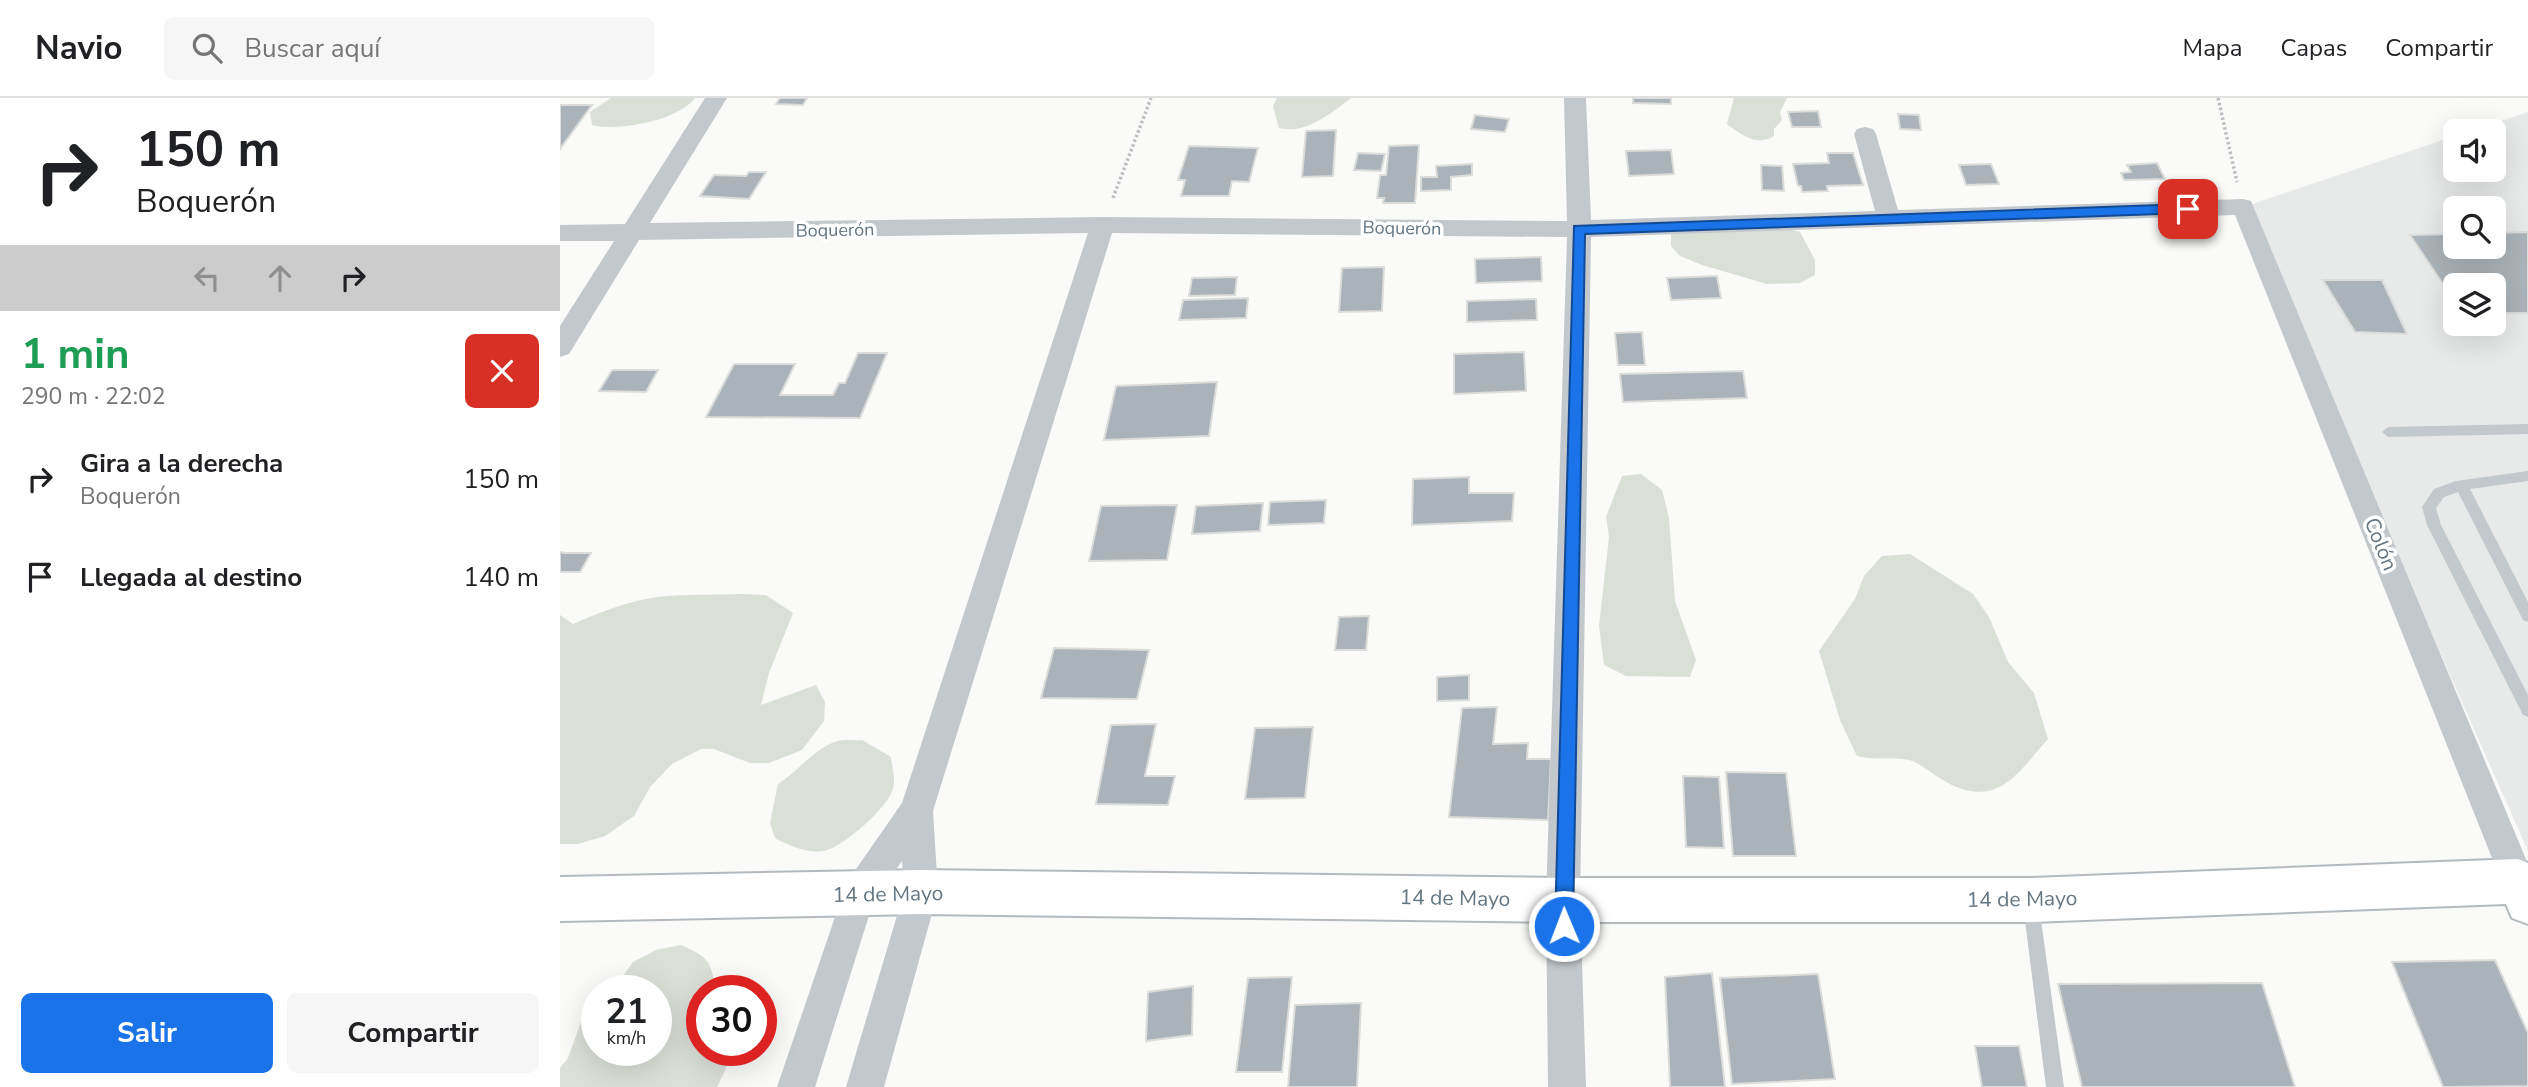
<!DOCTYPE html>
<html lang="es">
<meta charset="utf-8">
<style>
:root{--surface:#fff;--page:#f6f6f6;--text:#202124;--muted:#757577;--line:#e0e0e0;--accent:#1a73e8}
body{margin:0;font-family:"Nunito Sans",sans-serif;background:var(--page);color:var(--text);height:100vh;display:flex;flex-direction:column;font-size:26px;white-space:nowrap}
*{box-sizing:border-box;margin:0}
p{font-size:23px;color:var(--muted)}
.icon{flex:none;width:38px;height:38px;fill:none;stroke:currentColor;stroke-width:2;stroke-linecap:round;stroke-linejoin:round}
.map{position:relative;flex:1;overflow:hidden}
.side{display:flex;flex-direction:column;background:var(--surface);width:560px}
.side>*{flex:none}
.hud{background:#fff;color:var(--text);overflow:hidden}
.tools{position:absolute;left:1883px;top:21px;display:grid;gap:14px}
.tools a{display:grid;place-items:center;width:63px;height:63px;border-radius:10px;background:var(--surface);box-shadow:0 7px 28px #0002;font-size:35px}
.speed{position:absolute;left:21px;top:877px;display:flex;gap:14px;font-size:35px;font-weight:700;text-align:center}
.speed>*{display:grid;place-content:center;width:91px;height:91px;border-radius:50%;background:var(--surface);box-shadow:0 7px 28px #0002;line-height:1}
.speed small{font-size:18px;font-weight:400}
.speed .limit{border:10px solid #d22;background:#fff;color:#111}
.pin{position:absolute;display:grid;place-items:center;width:60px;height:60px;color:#fff;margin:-30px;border-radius:14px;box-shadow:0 4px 10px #0006}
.me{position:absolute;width:77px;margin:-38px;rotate:359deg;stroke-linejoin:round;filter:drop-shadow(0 0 5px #0008)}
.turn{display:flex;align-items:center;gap:24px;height:147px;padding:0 21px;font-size:32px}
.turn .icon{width:91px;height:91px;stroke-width:2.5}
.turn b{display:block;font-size:49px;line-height:60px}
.lanes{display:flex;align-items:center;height:66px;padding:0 21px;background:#0003;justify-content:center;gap:35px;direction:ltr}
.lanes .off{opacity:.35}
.round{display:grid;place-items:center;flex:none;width:74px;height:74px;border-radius:10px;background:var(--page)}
.overview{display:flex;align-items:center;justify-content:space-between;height:119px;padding:0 21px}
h1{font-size:42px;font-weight:700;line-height:52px;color:#1e9e55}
.action{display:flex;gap:14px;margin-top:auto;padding:14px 21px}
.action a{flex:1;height:80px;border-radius:10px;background:var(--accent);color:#fff;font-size:28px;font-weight:700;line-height:80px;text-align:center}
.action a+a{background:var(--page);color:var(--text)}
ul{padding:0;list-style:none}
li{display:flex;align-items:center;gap:21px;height:98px;padding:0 21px}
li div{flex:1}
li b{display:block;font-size:26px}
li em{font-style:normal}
header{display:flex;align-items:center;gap:42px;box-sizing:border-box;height:98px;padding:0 35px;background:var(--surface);border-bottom:2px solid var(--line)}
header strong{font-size:33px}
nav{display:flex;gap:38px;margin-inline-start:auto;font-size:24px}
.search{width:490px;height:63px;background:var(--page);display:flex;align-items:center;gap:18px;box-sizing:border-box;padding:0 24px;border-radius:10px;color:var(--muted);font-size:26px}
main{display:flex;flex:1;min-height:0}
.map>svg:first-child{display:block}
.built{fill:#e8e9e9;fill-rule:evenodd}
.green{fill:#dadfd7}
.building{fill:#aab3b9;stroke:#dcdcda;stroke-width:2}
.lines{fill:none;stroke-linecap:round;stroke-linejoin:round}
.secondary-casing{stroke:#b3babf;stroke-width:4}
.path{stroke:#bbbfc2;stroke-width:3.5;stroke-dasharray:2.5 2.5;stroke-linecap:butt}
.lane{fill:#c3c8cc;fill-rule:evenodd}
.street{fill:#c3c8cc;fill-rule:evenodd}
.secondary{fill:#fff;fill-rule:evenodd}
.route{fill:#1a73e8;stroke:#114b97;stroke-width:2}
.labels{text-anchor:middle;stroke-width:7;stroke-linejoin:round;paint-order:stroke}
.far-street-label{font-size:18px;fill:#657683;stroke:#fff}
.street-label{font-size:21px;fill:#657683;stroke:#fff}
</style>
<header>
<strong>Navio</strong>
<div class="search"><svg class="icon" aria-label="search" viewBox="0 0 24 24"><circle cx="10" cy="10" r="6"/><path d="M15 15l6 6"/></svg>Buscar aquí</div>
<nav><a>Mapa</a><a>Capas</a><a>Compartir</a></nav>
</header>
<main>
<section class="side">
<div class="hud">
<div class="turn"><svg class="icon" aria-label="right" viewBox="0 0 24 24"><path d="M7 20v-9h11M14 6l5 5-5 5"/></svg><div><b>150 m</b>Boquerón</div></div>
<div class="lanes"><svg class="icon off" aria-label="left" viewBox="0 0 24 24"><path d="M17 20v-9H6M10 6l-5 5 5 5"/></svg><svg class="icon off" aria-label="ahead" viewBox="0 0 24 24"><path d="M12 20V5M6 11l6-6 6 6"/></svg><svg class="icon" aria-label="right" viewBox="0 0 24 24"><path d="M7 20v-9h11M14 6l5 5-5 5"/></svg></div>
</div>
<div class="overview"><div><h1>1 min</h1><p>290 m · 22:02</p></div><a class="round" style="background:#d93025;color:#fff"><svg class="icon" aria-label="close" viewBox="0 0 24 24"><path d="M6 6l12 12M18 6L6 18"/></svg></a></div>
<ul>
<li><svg class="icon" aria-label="right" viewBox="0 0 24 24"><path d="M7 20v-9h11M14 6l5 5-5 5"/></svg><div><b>Gira a la derecha</b><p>Boquerón</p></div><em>150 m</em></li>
<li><svg class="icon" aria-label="arrive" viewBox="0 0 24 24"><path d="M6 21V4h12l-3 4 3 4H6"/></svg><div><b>Llegada al destino</b></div><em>140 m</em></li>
</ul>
<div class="action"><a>Salir</a><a>Compartir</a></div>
</section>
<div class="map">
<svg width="1968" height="989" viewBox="0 0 1968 989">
<rect width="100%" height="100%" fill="#fafaf8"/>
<path class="built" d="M1968 14V753L1683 109 1895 38V72H1934V33H1911ZM1895 110H1934V149H1895ZM1895 187H1934V226H1895Z"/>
<g class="green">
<path d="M51 0H135C119 22 58 34 32 27L30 14Z"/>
<path d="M717 0H791C771 15 746 37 719 30L713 8Z"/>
<path d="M1174 0H1227L1220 14 1222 22 1214 31V38C1197 49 1182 37 1167 26Z"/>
<polygon points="1215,127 1240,134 1255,162 1255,177 1240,185 1207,186 1142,167 1120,158 1111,148 1111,130"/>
<polygon points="1081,376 1102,392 1109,420 1115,503 1136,562 1130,579 1066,578 1044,567 1039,528 1049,439 1046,419 1062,378"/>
<path d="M1350 456 1413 496 1429 519 1448 564 1474 595 1488 641C1459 673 1440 709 1392 687 1379 681 1368 671 1355 664 1339 657 1315 663 1297 658L1280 622 1259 553 1295 501 1304 478 1322 458Z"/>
<path d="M183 496 206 497 233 515 209 575 201 607 256 587 265 604 264 623 242 652 209 665H190L154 651H141L112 666 90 689 74 718 45 738 18 746H0V517L13 526C43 513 73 501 107 498 132 496 158 497 183 496Z"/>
<path d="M302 642 331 659C332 669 336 680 333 691 328 709 285 747 267 752 250 757 229 748 215 740L210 725 218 686C238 674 255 649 278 643 285 641 294 643 302 642Z"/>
<path d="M121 847C148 859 152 863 155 892H142V952H171L170 962 157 989H0V970L8 960 22 921 37 905V952H96V892H53L73 864 96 852Z"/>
</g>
<g class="building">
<polygon points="220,0 247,0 243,7 216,6"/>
<polygon points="1073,0 1111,0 1111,6 1073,5"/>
<polygon points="0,7 32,7 0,51"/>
<polygon points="1258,13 1261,29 1232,29 1228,14"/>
<polygon points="1338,16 1359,17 1361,32 1340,31"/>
<polygon points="915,17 949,21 945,34 911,31"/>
<polygon points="776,32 773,78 742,79 746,33"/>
<polygon points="859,47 855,105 823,105 824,100 817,100 820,77 826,77 829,48"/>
<polygon points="629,48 698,50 689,84 672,83 669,98 621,98 625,82 618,82"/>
<polygon points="1111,52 1114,76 1069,78 1066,53"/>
<polygon points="798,55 825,56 821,73 794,72"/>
<polygon points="1267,55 1293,55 1303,87 1267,88 1268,93 1242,94 1241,88 1238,88 1233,66 1269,65"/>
<polygon points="1597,65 1605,81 1564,82 1561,75 1571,74 1567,67"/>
<polygon points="912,66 912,77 891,79 891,92 861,93 861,79 877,79 876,68"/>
<polygon points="1431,66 1439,86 1406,87 1399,67"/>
<polygon points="1201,67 1222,68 1224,93 1202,92"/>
<polygon points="189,74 206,74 189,101 140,98 154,77 186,78"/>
<polygon points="1968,134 1968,215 1934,215 1934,187 1895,187 1895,204 1850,137 1895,136 1895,149 1934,149 1934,135"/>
<polygon points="981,159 982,183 916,185 915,161"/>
<polygon points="824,169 822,213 779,214 782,170"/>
<polygon points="1157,178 1161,200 1111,202 1107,180"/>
<polygon points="677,179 675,197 629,198 632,180"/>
<polygon points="1763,182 1822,182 1847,236 1795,234"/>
<polygon points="688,200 686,220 619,222 623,202"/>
<polygon points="976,201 977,222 907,224 907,203"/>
<polygon points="1082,234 1085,267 1058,267 1055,235"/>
<polygon points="964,254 966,293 894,296 894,256"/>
<polygon points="298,255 327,255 300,320 146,319 174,266 235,266 220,297 273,297 279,285 285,285"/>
<polygon points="52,272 98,272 86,294 39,293"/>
<polygon points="1183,273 1187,300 1063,304 1060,276"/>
<polygon points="657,284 649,338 544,342 556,288"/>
<polygon points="909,379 909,395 954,395 952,423 852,427 853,381"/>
<polygon points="766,402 764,425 708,427 710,404"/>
<polygon points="703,405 700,433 632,436 636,408"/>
<polygon points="617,407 607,462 529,463 541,408"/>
<polygon points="0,454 5,455 31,455 20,474 0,474"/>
<polygon points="809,518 806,552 775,552 779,519"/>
<polygon points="494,550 589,552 577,601 481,600"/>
<polygon points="909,577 909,602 877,603 877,579"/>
<polygon points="937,609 933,646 968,645 967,661 991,661 988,722 889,719 902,610"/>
<polygon points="596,626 585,678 615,678 608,707 536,706 551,627"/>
<polygon points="753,629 745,700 685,701 695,630"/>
<polygon points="1166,674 1226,675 1236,758 1173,758"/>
<polygon points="1123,678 1159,679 1164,750 1126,749"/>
<polygon points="1935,862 1968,935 1968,988 1883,989 1832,864"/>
<polygon points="1152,875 1165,989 1110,989 1105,879"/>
<polygon points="1258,876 1275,981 1172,986 1160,880"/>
<polygon points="732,879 722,974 676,974 688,880"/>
<polygon points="1702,885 1735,989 1522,989 1498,886"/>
<polygon points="633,888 632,937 586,943 588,894"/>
<polygon points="801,905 797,989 728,989 735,907"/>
<polygon points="1415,948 1459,948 1467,989 1422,989"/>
</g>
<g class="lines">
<g class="secondary-casing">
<polygon id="secondary" points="1958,761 1968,765 1968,826 1952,820 1946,806 1471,824 1003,824 361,816 0,823 0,779 361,772 1003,780 1471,780"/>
</g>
<g class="path">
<polyline points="1658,0 1677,84"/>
<polyline points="553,100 591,0"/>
</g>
<g class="lane">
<polygon points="1968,326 1968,336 1828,339 1822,334 1828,329"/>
<polygon points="1968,373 1968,383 1910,391 1968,504 1968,524 1963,522 1898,394 1884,399 1876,410 1881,427 1968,597 1968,619 1963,617 1867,427 1862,409 1874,391 1896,383"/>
<polygon points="1471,799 1477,801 1479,807 1504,989 1486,989 1463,807 1465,801"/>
</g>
<polygon class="street" points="145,0 167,0 90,125 543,119 1007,123 1004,0 1026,0 1031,122 1315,113 1294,36 1297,31 1305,29 1313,31 1316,36 1338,112 1683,101 1691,103 1968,766 1968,796 1958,800 1946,795 1675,117 1031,139 1020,802 1026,989 988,989 986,802 1007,139 552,135 373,713 378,794 324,989 286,989 344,794 342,763 313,805 255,989 217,989 287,784 342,705 528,135 79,142 9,256 0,259 0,228 54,143 0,143 0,127 65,126"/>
<use href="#secondary" class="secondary"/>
</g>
<polygon class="route" points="1628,106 1635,111 1628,115 1025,136 1013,828 1011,835 1004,838 997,835 995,828 1014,128"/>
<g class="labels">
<g class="far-street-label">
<text transform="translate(842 130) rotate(1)" y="6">Boquerón</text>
<text transform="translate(275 132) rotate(-1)" y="6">Boquerón</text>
</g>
<g class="street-label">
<text transform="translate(1821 446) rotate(68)" y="7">Colón</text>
<text transform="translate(328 796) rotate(-1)" y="7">14 de Mayo</text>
<text transform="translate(895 800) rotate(1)" y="7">14 de Mayo</text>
<text transform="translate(1462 801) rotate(-1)" y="7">14 de Mayo</text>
</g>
</g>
</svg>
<div class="tools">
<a><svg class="icon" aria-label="sound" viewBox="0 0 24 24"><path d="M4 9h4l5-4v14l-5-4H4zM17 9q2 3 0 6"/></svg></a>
<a><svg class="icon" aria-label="search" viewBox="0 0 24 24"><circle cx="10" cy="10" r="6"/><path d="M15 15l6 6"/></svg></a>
<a><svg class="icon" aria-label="layers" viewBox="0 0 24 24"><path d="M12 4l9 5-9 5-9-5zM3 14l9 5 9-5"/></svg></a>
</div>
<div class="speed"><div>21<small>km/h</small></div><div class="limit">30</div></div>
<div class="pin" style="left:1628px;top:111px;background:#d93025"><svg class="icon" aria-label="arrive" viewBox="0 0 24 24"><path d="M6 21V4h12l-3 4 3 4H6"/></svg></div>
<svg class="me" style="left:1004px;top:828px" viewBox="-20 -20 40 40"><circle r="17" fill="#1a73e8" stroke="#fff" stroke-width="3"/><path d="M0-11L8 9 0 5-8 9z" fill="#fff"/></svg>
</div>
</main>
